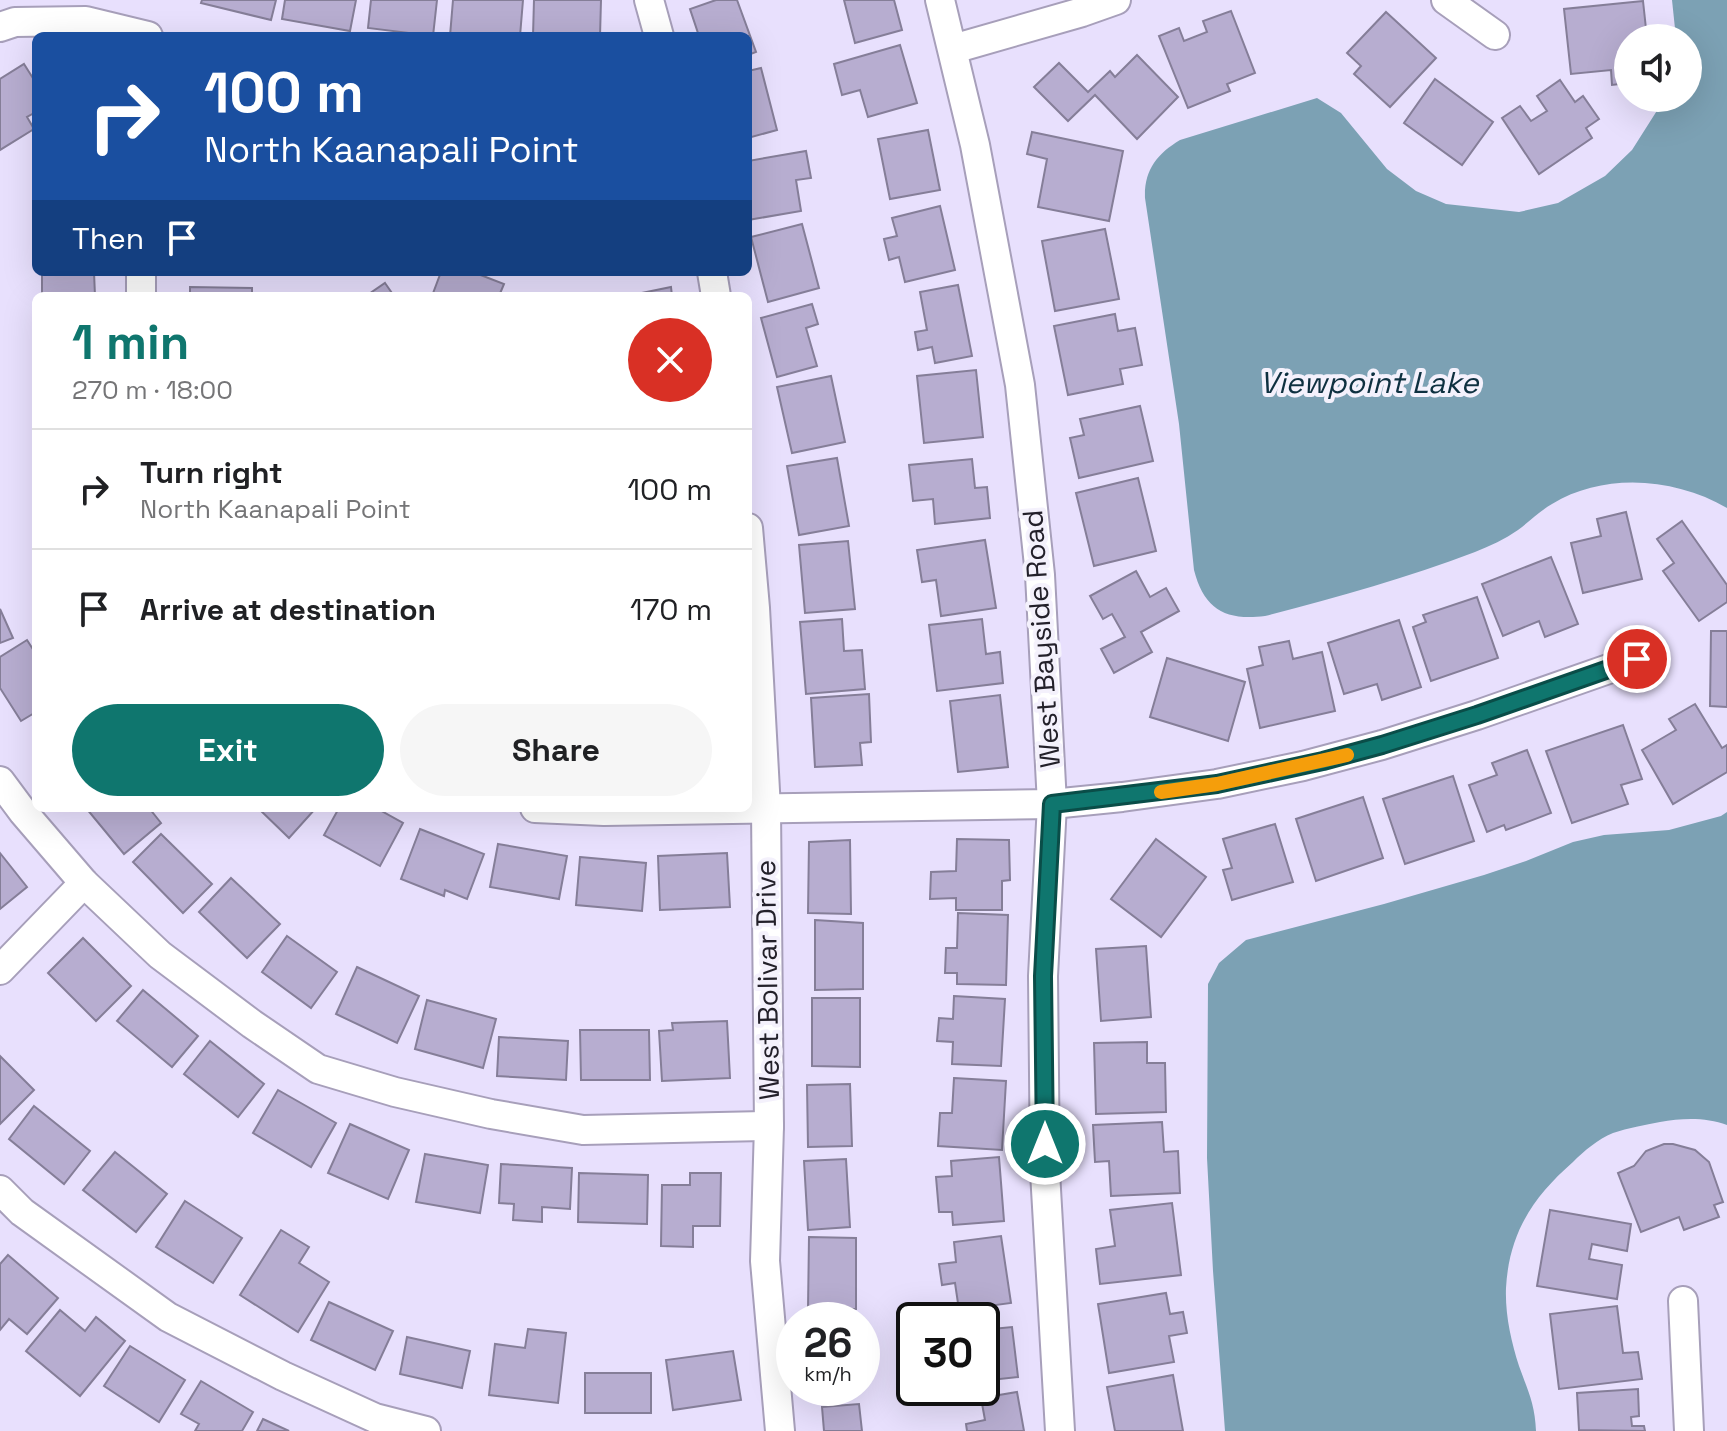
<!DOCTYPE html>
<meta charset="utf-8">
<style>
:root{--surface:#fff;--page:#f6f6f6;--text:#202124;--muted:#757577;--line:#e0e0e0;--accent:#0f766e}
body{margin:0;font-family:"Space Grotesk",sans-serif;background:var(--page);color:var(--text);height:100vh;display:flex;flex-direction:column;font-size:30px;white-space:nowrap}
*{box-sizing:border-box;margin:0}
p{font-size:26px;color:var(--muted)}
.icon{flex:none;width:44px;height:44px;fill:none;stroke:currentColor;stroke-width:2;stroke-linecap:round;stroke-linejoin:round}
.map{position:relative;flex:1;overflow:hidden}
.drawer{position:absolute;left:32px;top:292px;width:720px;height:520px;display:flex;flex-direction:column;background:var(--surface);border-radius:12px;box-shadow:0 8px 32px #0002}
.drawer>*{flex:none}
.hud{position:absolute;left:32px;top:32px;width:720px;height:244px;border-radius:12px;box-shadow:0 8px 32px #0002;background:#1a4fa0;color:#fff;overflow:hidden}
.tools{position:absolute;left:1614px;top:24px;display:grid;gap:16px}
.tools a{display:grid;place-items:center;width:88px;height:88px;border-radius:50%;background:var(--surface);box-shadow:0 8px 32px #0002;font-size:40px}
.speed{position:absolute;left:776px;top:1302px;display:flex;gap:16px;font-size:40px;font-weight:700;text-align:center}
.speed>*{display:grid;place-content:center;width:104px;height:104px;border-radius:50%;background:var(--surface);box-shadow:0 8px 32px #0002;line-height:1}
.speed small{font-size:20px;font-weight:400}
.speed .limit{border:4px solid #111;border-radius:12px;background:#fff;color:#111}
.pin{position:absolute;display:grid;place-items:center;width:68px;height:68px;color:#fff;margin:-34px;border:4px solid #fff;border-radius:50%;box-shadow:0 2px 8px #0007}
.me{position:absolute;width:88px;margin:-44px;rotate:0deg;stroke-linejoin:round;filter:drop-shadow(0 0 6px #0008)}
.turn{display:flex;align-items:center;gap:28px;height:168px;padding:0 40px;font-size:36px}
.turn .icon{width:104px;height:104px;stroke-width:2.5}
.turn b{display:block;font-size:56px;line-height:68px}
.then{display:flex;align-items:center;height:76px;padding:0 40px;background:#0003;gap:16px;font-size:30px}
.round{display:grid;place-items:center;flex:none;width:84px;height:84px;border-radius:42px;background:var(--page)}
.summary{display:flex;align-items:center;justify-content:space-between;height:136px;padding:0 40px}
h1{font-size:48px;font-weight:800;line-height:60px;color:var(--accent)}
.button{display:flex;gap:16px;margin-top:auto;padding:16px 40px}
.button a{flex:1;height:92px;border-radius:48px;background:var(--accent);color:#fff;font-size:32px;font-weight:800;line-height:92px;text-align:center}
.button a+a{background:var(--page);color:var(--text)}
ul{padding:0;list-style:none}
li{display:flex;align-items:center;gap:24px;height:120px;padding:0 40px;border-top:2px solid var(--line)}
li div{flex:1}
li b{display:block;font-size:30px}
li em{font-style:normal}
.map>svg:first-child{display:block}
.water{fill:#7ca1b4}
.building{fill:#b7add0;stroke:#857e98;stroke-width:2}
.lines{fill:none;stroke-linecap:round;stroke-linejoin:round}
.minor-casing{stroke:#a79fba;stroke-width:32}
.minor{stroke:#fff;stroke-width:28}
.route-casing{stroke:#0a4d48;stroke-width:20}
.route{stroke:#0f766e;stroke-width:14}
.slow{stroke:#f59e0b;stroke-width:14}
.labels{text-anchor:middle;stroke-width:8;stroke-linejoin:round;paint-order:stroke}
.street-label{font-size:28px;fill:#23202a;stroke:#f4f1fc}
.water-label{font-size:30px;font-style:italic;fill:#0e3040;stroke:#f4f1fc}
</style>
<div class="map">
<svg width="1727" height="1431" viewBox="0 0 1727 1431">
<rect width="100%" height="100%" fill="#e8e0fd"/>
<g class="water">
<path d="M1672 0H1727V508C1675 478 1605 472 1552 504 1540 511 1530 521 1518 530 1505 539 1490 546 1475 552 1407 578 1335 598 1265 616 1225 621 1204 609 1194 570L1179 424 1145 198C1144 170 1157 154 1180 140L1317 98 1341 113 1387 169 1416 191 1446 204 1519 212 1558 203 1605 176 1632 150 1665 98H1688V38H1676Z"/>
<path d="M1727 812V1125C1706 1117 1682 1118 1660 1122 1645 1125 1628 1128 1613 1133 1598 1139 1584 1151 1573 1162 1533 1197 1509 1233 1506 1288 1505 1314 1511 1341 1519 1366 1528 1391 1535 1404 1536 1431H1225L1213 1271 1207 1158 1208 984 1219 963 1246 940 1384 904 1484 875 1526 861 1573 842 1604 835 1669 830 1721 816Z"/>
</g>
<g class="building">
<polygon points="202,0 276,0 271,20 201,3"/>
<polygon points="285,0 356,0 350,31 282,19"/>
<polygon points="371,0 437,0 433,36 368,28"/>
<polygon points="453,0 523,0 520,36 450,36"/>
<polygon points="534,0 601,0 600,36 533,36"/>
<polygon points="716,0 737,0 756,52 748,55 748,36 699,36 690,9"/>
<polygon points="844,0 894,0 902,30 855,43"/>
<polygon points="1643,1 1647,38 1628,38 1628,83 1612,85 1611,70 1571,74 1564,9"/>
<polygon points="1231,11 1255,73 1227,84 1230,91 1188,108 1159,36 1179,28 1184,41 1207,32 1203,21"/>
<polygon points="1386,12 1436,58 1390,107 1354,74 1361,66 1347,53"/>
<polygon points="900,45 917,103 868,117 860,90 842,95 834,64"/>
<polygon points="1137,55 1178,97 1137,139 1095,95 1068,121 1034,87 1059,63 1088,92 1110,71 1115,77"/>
<polygon points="24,64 36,83 36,112 27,117 34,129 0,150 0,79"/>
<polygon points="761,68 777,130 748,138 748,71"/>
<polygon points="1435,79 1493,122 1462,165 1404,123"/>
<polygon points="1560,80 1575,102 1583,96 1599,119 1586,128 1592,138 1539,174 1502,118 1520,106 1531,121 1547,111 1537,96"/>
<polygon points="928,130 940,190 890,199 878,139"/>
<polygon points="1032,132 1123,151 1109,221 1038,207 1047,159 1027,154"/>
<polygon points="806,151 811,178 796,180 801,211 748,220 748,186 750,186 748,161"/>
<polygon points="940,206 955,270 905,282 899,257 889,260 884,239 897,236 892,218"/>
<polygon points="802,224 819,288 768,302 751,237"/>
<polygon points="1105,229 1119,299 1055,311 1042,241"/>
<polygon points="42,272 94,272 95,296 42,296"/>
<polygon points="441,272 478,272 478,274 504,284 499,296 432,296"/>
<polygon points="385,283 394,296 366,296"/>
<polygon points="958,285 972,356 935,363 932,347 918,350 915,332 927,330 920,292"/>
<polygon points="190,287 252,288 252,296 190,296"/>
<polygon points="671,287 672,296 627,296"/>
<polygon points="812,304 818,324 806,328 817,366 777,377 761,318"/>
<polygon points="1115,314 1118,331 1135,328 1142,365 1120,369 1123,384 1068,395 1054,326"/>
<polygon points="976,370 983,437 924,443 917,376"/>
<polygon points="831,376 845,442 792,453 777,387"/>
<polygon points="1140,406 1153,461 1079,478 1070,438 1084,435 1080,419"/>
<polygon points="837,458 849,526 799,535 787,466"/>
<polygon points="972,459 975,488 987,487 990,518 935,524 933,499 913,501 909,465"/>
<polygon points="1138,478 1156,551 1094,566 1076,493"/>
<polygon points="1626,512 1642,579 1583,593 1571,543 1601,536 1597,519"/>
<polygon points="1682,521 1727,585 1727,602 1699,621 1663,571 1674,563 1657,539"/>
<polygon points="985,540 996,608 941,616 936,580 922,582 917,550"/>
<polygon points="848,541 855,609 805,613 799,545"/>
<polygon points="1551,557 1578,624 1545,637 1539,621 1503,636 1482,584"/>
<polygon points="1136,571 1150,597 1166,588 1179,611 1141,632 1152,652 1114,673 1101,649 1125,637 1112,614 1103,619 1090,596"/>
<polygon points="1477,597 1498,658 1431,681 1413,627 1426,622 1423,615"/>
<polygon points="0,609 13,638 0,643"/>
<polygon points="842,619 844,651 862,650 865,689 806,694 800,622"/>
<polygon points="982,619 986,654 1000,652 1003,683 937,691 929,625"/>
<polygon points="1399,620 1421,687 1382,700 1377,684 1344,694 1328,643"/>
<polygon points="1711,631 1727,631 1727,707 1710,706"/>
<polygon points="27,640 36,654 36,712 21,721 0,688 0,657"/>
<polygon points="1289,641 1293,659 1322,652 1335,711 1260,728 1247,669 1263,665 1259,647"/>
<polygon points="1167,658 1245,682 1228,741 1150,717"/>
<polygon points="869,694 871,742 860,743 862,765 815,767 811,698"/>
<polygon points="1000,695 1008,767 958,772 950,701"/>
<polygon points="1695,704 1722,748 1727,745 1727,772 1673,804 1642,750 1676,730 1669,719"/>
<polygon points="1623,725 1642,779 1621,785 1628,804 1572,823 1546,751"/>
<polygon points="1527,750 1551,813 1506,830 1504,825 1487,832 1469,785 1497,775 1492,763"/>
<polygon points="1453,776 1474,841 1405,864 1383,799"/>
<polygon points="1363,797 1383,858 1316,881 1296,819"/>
<polygon points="86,808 149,808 161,823 124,854"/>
<polygon points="258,808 316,808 289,838"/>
<polygon points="339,808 376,808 403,823 380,866 324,835"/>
<polygon points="1275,824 1293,882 1232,900 1223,870 1232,868 1223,839"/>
<polygon points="420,829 484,854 467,899 445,890 444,896 401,879"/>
<polygon points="161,834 212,884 183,913 133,862"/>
<polygon points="957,839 1009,840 1010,880 1002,881 1002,910 956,910 956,898 930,899 931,872 956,871"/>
<polygon points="1156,839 1206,877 1161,937 1111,899"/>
<polygon points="850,840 851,914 808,913 809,842"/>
<polygon points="498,844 567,856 559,899 490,887"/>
<polygon points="0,853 27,887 0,909"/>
<polygon points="727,853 730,907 660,910 658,856"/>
<polygon points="580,857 646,863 642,911 576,905"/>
<polygon points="231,878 280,924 247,958 199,912"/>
<polygon points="958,913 1008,915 1006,985 957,984 957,973 945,973 946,948 957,948"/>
<polygon points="815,920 863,923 863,989 815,990"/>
<polygon points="287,936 337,972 311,1008 262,972"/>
<polygon points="83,938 131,986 96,1021 48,973"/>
<polygon points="1146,946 1151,1017 1101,1021 1096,949"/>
<polygon points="357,967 419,996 397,1043 336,1014"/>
<polygon points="143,990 198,1036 172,1067 117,1021"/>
<polygon points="954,996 1005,999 1001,1066 952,1064 953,1042 937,1041 939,1018 953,1019"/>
<polygon points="812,998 860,998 860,1067 812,1066"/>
<polygon points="427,1000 496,1019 483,1068 415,1049"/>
<polygon points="727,1021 730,1078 662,1081 659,1031 673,1030 672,1023"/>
<polygon points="580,1030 649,1030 650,1080 581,1080"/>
<polygon points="499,1037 568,1041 566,1080 497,1076"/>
<polygon points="210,1041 264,1084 238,1117 184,1074"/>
<polygon points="1147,1042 1147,1063 1165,1063 1166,1112 1096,1114 1094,1043"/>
<polygon points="0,1056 34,1090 0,1124"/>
<polygon points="954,1078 1006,1081 1002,1150 938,1146 940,1113 952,1113"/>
<polygon points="850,1084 852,1146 808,1147 807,1085"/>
<polygon points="278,1090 336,1123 311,1167 253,1133"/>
<polygon points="34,1106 90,1151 64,1184 9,1139"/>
<polygon points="1162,1122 1164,1152 1178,1151 1180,1193 1111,1196 1109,1161 1095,1162 1093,1125"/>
<polygon points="350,1124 409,1150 388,1199 328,1173"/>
<polygon points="1664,1144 1673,1144 1695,1150 1709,1162 1723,1202 1714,1205 1719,1217 1684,1230 1679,1217 1641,1232 1618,1173 1634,1166 1646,1151"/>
<polygon points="115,1152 167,1194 136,1232 83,1190"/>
<polygon points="425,1154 488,1165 480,1213 416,1202"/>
<polygon points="999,1157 1004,1221 953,1225 952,1212 939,1212 936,1177 952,1176 951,1161"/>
<polygon points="846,1159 850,1227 808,1230 804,1161"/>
<polygon points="501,1164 572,1168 570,1209 542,1207 542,1222 513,1220 514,1204 499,1203"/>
<polygon points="579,1173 648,1175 647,1224 578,1222"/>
<polygon points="690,1173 721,1173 720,1226 693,1226 693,1247 661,1246 662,1185 690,1185"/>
<polygon points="185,1201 242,1238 213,1283 156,1247"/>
<polygon points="1172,1203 1181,1275 1100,1284 1096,1249 1115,1246 1110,1210"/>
<polygon points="1550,1210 1631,1224 1627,1251 1592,1244 1589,1259 1622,1265 1617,1299 1537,1286"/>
<polygon points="281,1230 309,1247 299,1263 329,1282 298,1332 240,1295"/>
<polygon points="1001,1236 1011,1303 959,1310 955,1283 942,1285 939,1264 956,1262 954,1242"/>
<polygon points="809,1237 856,1238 856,1309 808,1309"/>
<polygon points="8,1255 58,1298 27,1334 9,1319 0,1330 0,1264"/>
<polygon points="1166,1293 1170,1314 1183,1312 1187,1333 1169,1336 1174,1362 1109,1373 1098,1304"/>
<polygon points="329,1302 393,1331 375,1370 311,1340"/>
<polygon points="1617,1306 1623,1353 1638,1352 1642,1379 1559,1389 1550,1314"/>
<polygon points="60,1310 85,1331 96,1317 125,1341 80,1396 26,1351"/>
<polygon points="1012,1327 1018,1377 982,1381 982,1330"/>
<polygon points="528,1329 566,1333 558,1403 489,1395 495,1344 525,1348"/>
<polygon points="407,1337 470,1351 462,1388 400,1374"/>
<polygon points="130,1346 185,1380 159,1422 104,1386"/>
<polygon points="733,1351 741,1400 673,1410 666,1360"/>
<rect x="585" y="1373" width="66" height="40"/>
<polygon points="1173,1375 1183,1431 1115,1431 1107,1387"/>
<polygon points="201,1381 253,1412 242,1431 195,1431 199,1424 181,1414"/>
<polygon points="1638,1389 1639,1416 1631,1417 1632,1426 1644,1426 1645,1431 1579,1430 1577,1393"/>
<polygon points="1017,1392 1024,1431 967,1431 966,1424 985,1420 981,1398"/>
<polygon points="859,1404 862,1431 824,1431 822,1407"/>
<polygon points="263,1419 289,1431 257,1431"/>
</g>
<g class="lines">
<g class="minor-casing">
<g id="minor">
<polyline points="649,0 659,36"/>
<polyline points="940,0 975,145 1020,385 1040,575 1052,804 1043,976 1045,1172 1060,1431"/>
<polyline points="1446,0 1495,35"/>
<polyline points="0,27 15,22 86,21 148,36"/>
<polyline points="953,49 1082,12 1116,0"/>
<polyline points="141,272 141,296"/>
<polyline points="712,272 716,296"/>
<polyline points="748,528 755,608 766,809 769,1126 765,1261 780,1431"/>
<polyline points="0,781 23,812 84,883 160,955 252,1024 318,1069 395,1092 491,1114 583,1130 769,1126"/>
<polyline points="535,808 604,811 1052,804 1122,797 1217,784 1303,766 1382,745 1477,715 1637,659"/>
<polyline points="0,970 84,883"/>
<polyline points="0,1190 22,1212 168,1317 283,1376 375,1418 426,1431"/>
<polyline points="1683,1301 1689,1431"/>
</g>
</g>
<use href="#minor" class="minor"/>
</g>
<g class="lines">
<g class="route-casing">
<polyline id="route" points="1045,1144 1043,976 1052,804 1217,784 1323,761 1382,745 1477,715 1637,659"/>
</g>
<use href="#route" class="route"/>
<polyline class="slow" points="1161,792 1217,784 1347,755"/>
</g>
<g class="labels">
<g class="street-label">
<text transform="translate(1041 639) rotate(-94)" y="10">West Bayside Road</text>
<text transform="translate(767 980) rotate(-91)" y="10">West Bolivar Drive</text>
</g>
<g class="water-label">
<text x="1369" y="393">Viewpoint Lake</text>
</g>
</g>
</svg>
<div class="tools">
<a><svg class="icon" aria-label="sound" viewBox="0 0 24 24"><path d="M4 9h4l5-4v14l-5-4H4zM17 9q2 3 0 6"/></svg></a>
</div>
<div class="speed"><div>26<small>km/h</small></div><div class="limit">30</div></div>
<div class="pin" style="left:1637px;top:659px;background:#d93025"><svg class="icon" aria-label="arrive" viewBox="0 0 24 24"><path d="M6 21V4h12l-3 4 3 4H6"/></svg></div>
<svg class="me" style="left:1045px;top:1144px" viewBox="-20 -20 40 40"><circle r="17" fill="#0f766e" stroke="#fff" stroke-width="3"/><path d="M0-11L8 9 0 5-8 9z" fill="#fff"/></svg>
<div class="hud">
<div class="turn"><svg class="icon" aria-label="right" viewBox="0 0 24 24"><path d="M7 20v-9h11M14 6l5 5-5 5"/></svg><div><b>100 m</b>North Kaanapali Point</div></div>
<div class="then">Then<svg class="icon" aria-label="arrive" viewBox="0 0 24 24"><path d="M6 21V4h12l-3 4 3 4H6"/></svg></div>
</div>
<section class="drawer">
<div class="summary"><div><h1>1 min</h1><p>270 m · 18:00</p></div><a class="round" style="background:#d93025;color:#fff"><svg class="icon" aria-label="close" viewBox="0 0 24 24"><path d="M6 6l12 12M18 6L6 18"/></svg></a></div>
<ul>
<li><svg class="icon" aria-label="right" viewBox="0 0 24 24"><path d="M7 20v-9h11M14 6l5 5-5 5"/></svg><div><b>Turn right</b><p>North Kaanapali Point</p></div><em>100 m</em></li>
<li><svg class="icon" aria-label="arrive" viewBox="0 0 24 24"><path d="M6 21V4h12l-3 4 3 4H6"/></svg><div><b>Arrive at destination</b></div><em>170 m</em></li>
</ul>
<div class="button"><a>Exit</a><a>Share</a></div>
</section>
</div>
